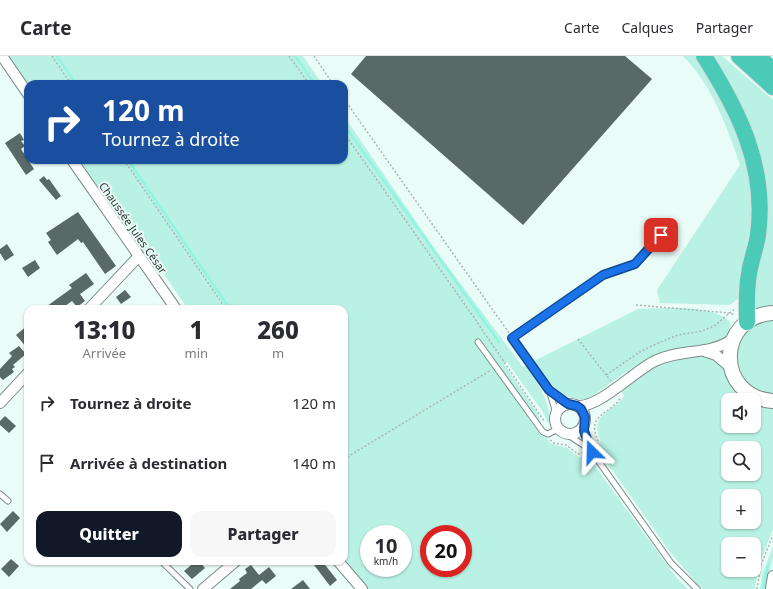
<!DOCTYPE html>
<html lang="fr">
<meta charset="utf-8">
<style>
:root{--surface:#fff;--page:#f7f7f7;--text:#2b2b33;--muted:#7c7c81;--line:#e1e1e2;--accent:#111827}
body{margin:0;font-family:"Noto Sans",sans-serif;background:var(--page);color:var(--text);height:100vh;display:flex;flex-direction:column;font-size:15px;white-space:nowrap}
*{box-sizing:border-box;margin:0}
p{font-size:13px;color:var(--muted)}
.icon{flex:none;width:22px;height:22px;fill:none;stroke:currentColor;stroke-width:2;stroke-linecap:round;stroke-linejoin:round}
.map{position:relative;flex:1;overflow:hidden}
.details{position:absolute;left:24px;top:249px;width:324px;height:260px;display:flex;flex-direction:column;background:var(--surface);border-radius:12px;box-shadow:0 1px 3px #0004}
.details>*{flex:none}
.banner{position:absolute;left:24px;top:24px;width:324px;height:84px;border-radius:12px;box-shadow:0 1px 3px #0004;background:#1a4fa0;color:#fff;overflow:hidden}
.controls{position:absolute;left:721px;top:337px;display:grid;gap:8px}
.controls a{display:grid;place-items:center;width:40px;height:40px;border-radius:8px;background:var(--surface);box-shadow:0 1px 3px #0004;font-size:20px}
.speed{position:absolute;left:360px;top:469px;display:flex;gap:8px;font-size:20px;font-weight:700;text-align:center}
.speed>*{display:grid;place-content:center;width:52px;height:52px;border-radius:50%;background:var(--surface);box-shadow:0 1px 3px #0004;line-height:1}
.speed small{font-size:10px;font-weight:400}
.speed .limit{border:6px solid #d22;background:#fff;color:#111}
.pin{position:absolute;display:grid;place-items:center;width:34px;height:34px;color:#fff;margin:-17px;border-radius:8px;box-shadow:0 2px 6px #0006}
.me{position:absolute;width:44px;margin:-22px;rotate:338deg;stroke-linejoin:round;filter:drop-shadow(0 0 3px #0008)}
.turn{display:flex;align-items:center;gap:14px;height:84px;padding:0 12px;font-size:18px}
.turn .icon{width:52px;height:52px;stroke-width:2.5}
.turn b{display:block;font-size:28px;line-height:34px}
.eta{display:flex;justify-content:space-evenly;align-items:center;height:68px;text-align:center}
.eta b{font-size:24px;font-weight:800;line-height:28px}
.primary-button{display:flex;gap:8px;margin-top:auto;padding:8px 12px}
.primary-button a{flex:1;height:46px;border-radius:12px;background:var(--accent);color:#fff;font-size:16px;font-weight:800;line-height:46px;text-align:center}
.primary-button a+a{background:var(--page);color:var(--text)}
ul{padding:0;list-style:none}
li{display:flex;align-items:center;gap:12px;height:60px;padding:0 12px}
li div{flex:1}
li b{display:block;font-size:15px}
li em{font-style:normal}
header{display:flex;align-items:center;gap:24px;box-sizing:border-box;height:56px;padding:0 20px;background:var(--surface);border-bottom:1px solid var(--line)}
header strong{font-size:19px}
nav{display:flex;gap:22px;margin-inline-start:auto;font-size:14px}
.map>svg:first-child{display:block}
.green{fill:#b9f2e5;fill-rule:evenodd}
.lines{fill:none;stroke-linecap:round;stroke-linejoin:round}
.stream{stroke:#8ff4e0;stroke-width:2.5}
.building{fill:#596965}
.service-casing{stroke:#7b8c88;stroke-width:7}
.minor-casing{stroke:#7b8c88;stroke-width:12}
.secondary-casing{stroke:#7b8c88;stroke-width:16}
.trunk-casing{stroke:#d9dada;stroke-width:18}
.path{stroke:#a8b6b3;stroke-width:1.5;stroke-dasharray:2 2;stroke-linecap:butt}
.service{stroke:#fff;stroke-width:5}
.minor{stroke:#fff;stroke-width:10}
.secondary{stroke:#fff;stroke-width:14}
.trunk{stroke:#4acab7;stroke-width:16}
.route-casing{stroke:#114b97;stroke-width:10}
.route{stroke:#1a73e8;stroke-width:7}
.labels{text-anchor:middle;stroke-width:4;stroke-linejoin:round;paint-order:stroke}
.street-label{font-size:11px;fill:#2d3432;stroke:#eafcf8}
</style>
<header>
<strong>Carte</strong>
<nav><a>Carte</a><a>Calques</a><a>Partager</a></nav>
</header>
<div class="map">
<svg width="773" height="533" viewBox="0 0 773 533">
<rect width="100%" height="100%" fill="#eafcf8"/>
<g class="green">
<polygon points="8,0 303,0 322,28 28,28"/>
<path d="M683 0H697L735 69 749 118 752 139 751 169 739 223 740 241 730 249 660 247 657 234 740 109C727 71 712 29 683 0Z"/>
<polygon points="715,0 722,0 773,44 773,252 752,257 763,160 722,17"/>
<path d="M344 60 437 196 523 311 526 310C537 327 550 344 550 366H547L543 356 507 306 504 308 538 358 543 373 479 282 474 285 539 377 543 381 547 382 550 387 567 392 580 402 586 398 676 521 688 533H366L344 505V253H188L161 214H155L80 104H344ZM369 478H403V512H369ZM429 478H463V512H429Z"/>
<path d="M638 253C662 253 712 247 730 266L731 276C729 279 726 284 723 285 707 292 681 289 662 296 634 307 612 328 587 343 560 346 549 325 534 305Z"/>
<path d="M773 262V338C768 337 762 336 758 334 721 320 735 266 773 262Z"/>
<path d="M696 300C703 301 715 301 720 306 730 318 732 336 747 344H728V370H754V347L773 351V473L758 512 755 533H702L698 529 670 496 596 391 601 385C589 359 609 358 623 342L624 339 620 334C646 316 664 304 696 300ZM728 392H754V418H728ZM728 440H754V466H728ZM728 488H754V514H728Z"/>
<polygon points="773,490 773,501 766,533 760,533 762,519"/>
</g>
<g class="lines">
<g class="stream">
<polyline points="57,0 76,28"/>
<polyline points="295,0 315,28"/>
<polyline points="344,69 499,286"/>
<polyline points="128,104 230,253"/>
<polyline points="763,533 768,509"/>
</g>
</g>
<g class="building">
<polygon points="366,0 625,0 652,23 523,169 351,18"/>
<polygon points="20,77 24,84 21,85 25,90 21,93 34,113 26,119 5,87"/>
<polygon points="44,120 47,124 49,123 61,140 56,144 39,124"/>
<polygon points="78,156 116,210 105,218 83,186 81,187 78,183 57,199 48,186 51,184 46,177"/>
<polygon points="7,188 14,199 5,205 0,197 0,193"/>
<polygon points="35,204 40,212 28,221 22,212"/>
<polygon points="86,217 94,228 80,238 85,245 77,251 72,245 61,253 43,253 72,232 69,229"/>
<polygon points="125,234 131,241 121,248 116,241"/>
<polygon points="28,269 28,293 16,279"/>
<polygon points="19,290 26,298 13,309 15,311 12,313 14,316 3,324 0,321 0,313 12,300 9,297"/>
<polygon points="5,360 16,370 9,377 0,369 0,365"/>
<polygon points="13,455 20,462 7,476 0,468"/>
<polygon points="11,503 19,510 9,521 1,513"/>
<polygon points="196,505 199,505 205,512 192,523 184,515"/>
<polygon points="311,505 322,505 337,524 330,530"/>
<polygon points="251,509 259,519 269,511 276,520 266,528 262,524 251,533 230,533 240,525 239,523 247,517 245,513"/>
<polygon points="303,524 310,533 291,533"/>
</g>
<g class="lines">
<g class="service-casing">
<g id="service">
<polyline points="478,286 543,376 548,378 558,373"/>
<polyline points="550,335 568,348"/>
<polyline points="556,357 549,334 512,282 603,219 635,209 661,179"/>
<polyline points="583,371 586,385 592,396 671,507 697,533"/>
<polyline points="568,379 588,392"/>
<polyline points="0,438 8,445"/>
<polyline points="161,505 190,533"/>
</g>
</g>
<g class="minor-casing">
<g id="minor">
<polyline points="2,0 28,38"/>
<polyline points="72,104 176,253"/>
<polyline points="89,253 138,201"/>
<polyline points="704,295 716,299 730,311"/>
<polyline points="0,347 28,317"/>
<circle cx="570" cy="363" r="15"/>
<path d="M577 350C599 352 634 315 655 305 681 292 709 300 733 283"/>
<polyline points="338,505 362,533"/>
<polyline points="203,533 236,505"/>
<polyline points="771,533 773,520"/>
</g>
</g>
<g class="secondary-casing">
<path id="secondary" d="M773 257C716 260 715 341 773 345"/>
</g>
<g class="trunk-casing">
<g id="trunk">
<path d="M704 0C739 55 767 111 758 179 756 192 751 204 749 218 746 234 747 250 747 266"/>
<polyline points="739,0 773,31"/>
<polyline points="757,0 773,14"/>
</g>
</g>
<g class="path">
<polyline points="52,0 71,28"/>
<polyline points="289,0 309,28"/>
<polyline points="314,0 333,28"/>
<polyline points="344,43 509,277"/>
<polyline points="344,77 475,263 544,365"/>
<polyline points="124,104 226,253"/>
<polyline points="636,249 729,257 735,259"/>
<polyline points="578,283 606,319"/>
<polyline points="611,325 606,319 638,297 658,287 678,279 702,275 714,270 736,252"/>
<polyline points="550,384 554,387 566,389 578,398 583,397"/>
<path d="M596 389 598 384C585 358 612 358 621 341"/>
<polyline points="344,403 491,314"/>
<polyline points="757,533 761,509 773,479"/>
</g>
<use href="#service" class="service"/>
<use href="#minor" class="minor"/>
<use href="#secondary" class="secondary"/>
<use href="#trunk" class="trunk"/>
</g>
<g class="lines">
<g class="route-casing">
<polyline id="route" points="592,396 584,375 585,361 581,353 577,350 568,348 549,334 512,282 603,219 635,208 661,179"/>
</g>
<use href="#route" class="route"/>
</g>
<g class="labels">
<g class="street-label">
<text transform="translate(133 172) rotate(55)" y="4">Chaussée Jules César</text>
</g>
</g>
</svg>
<div class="controls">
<a><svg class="icon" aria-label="sound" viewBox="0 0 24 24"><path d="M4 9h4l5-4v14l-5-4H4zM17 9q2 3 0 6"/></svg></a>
<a><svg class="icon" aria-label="search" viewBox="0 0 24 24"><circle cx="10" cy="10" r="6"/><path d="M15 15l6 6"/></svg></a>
<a>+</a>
<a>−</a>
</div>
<div class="speed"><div>10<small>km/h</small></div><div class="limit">20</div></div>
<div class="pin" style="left:661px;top:179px;background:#d93025"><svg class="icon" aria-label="arrive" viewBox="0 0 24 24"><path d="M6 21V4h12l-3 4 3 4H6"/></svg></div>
<svg class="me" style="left:592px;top:396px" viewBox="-20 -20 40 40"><path d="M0-17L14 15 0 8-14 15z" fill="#1a73e8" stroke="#fff" stroke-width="4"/></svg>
<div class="banner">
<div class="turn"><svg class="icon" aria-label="right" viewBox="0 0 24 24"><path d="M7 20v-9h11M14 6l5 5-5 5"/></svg><div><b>120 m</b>Tournez à droite</div></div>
</div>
<section class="details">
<div class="eta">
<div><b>13:10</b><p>Arrivée</p></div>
<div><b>1</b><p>min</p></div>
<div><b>260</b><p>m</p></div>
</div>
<ul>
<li><svg class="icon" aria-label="right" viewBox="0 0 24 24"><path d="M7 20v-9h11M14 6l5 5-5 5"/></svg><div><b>Tournez à droite</b></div><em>120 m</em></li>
<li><svg class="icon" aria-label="arrive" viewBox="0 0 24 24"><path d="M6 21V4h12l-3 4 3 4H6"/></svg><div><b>Arrivée à destination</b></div><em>140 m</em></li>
</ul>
<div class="primary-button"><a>Quitter</a><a>Partager</a></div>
</section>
</div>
